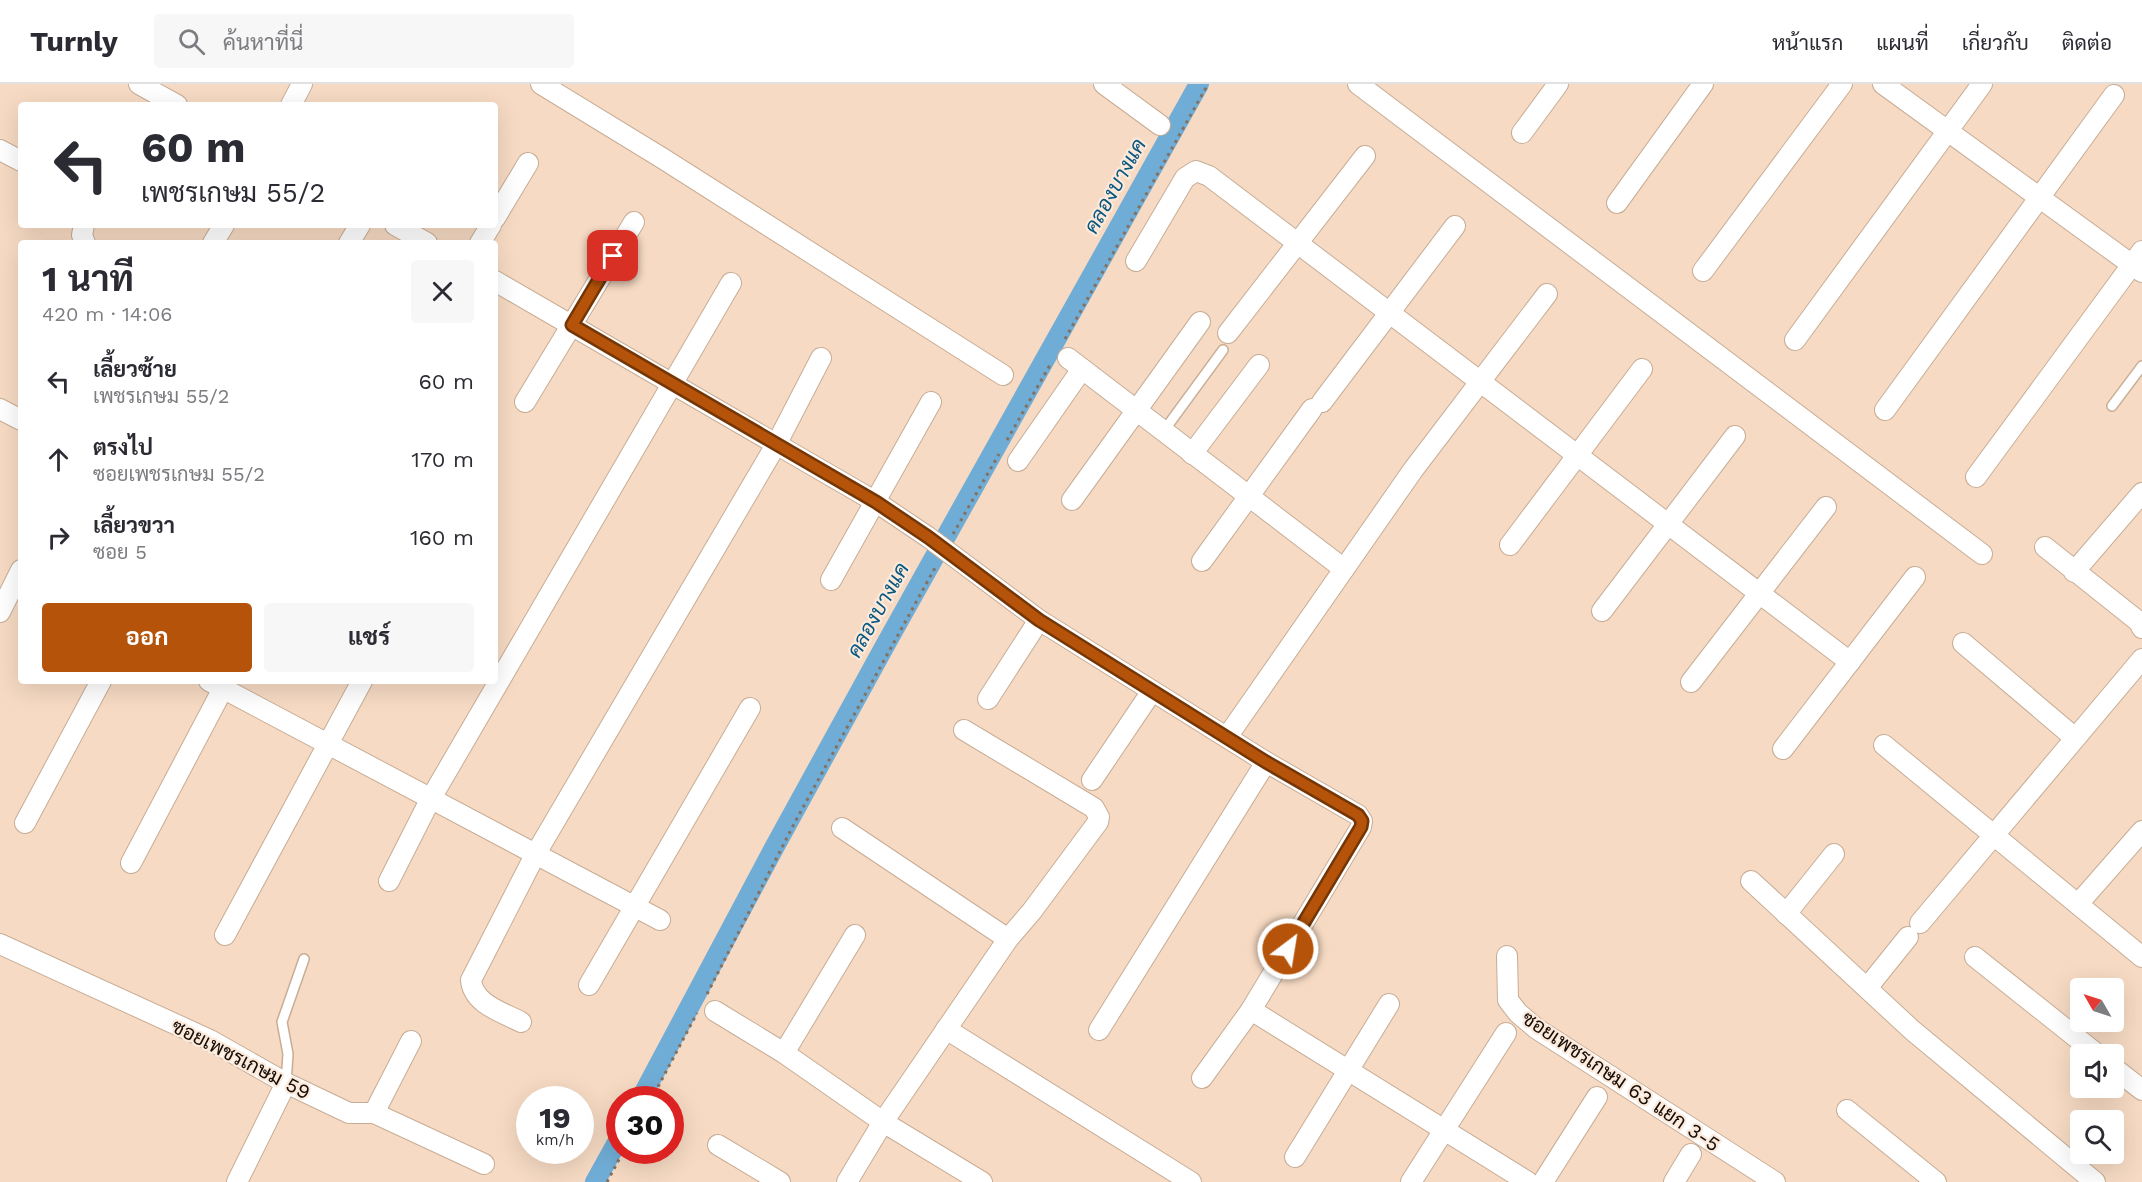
<!DOCTYPE html>
<html lang="th">
<meta charset="utf-8">
<style>
:root{--surface:#fff;--page:#f7f7f7;--text:#2b2b33;--muted:#7c7c81;--line:#e1e1e2;--accent:#b45309}
body{margin:0;font-family:"Work Sans",Sarabun,sans-serif;background:var(--page);color:var(--text);height:100vh;display:flex;flex-direction:column;font-size:22px;white-space:nowrap}
*{box-sizing:border-box;margin:0}
p{font-size:20px;color:var(--muted)}
.icon{flex:none;width:33px;height:33px;fill:none;stroke:currentColor;stroke-width:2;stroke-linecap:round;stroke-linejoin:round}
.map{position:relative;flex:1;overflow:hidden}
.side{position:absolute;left:18px;top:156px;width:480px;height:444px;display:flex;flex-direction:column;background:var(--surface);border-radius:6px;box-shadow:0 6px 24px #0002}
.side>*{flex:none}
.banner{position:absolute;left:18px;top:18px;width:480px;height:126px;border-radius:6px;box-shadow:0 6px 24px #0002;background:#fff;color:var(--text);overflow:hidden}
.needle{width:39px;rotate:309deg}
.tools{position:absolute;left:2070px;top:894px;display:grid;gap:12px}
.tools a{display:grid;place-items:center;width:54px;height:54px;border-radius:6px;background:var(--surface);box-shadow:0 6px 24px #0002;font-size:30px}
.speed{position:absolute;left:516px;top:1002px;display:flex;gap:12px;font-size:30px;font-weight:700;text-align:center}
.speed>*{display:grid;place-content:center;width:78px;height:78px;border-radius:50%;background:var(--surface);box-shadow:0 6px 24px #0002;line-height:1}
.speed small{font-size:15px;font-weight:400}
.speed .limit{border:9px solid #d22;background:#fff;color:#111}
.pin{position:absolute;display:grid;place-items:center;width:51px;height:51px;color:#fff;margin:-26px;border-radius:12px;box-shadow:0 3px 9px #0006}
.me{position:absolute;width:66px;margin:-33px;rotate:31deg;stroke-linejoin:round;filter:drop-shadow(0 0 4px #0008)}
.turn{display:flex;align-items:center;gap:21px;height:126px;padding:0 24px;font-size:27px}
.turn .icon{width:78px;height:78px;stroke-width:2.5}
.turn b{display:block;font-size:42px;line-height:51px}
.round{display:grid;place-items:center;flex:none;width:63px;height:63px;border-radius:6px;background:var(--page)}
.summary{display:flex;align-items:center;justify-content:space-between;height:102px;padding:0 24px}
h1{font-size:36px;font-weight:700;line-height:45px}
.primary-button{display:flex;gap:12px;margin-top:auto;padding:12px 24px}
.primary-button a{flex:1;height:69px;border-radius:6px;background:var(--accent);color:#fff;font-size:24px;font-weight:700;line-height:69px;text-align:center}
.primary-button a+a{background:var(--page);color:var(--text)}
ul{padding:0;list-style:none}
li{display:flex;align-items:center;gap:18px;height:78px;padding:0 24px}
li div{flex:1}
li b{display:block;font-size:22px}
li em{font-style:normal}
header{display:flex;align-items:center;gap:36px;box-sizing:border-box;height:84px;padding:0 30px;background:var(--surface);border-bottom:2px solid var(--line)}
header strong{font-size:28px}
nav{display:flex;gap:33px;margin-inline-start:auto;font-size:21px}
.search{width:420px;height:54px;background:var(--page);display:flex;align-items:center;gap:15px;box-sizing:border-box;padding:0 21px;border-radius:6px;color:var(--muted);font-size:22px}
.map>svg:first-child{display:block}
.lines{fill:none;stroke-linecap:round;stroke-linejoin:round}
.canal{stroke:#70add6;stroke-width:20}
.lane-casing{stroke:#c8ad96;stroke-width:12}
.street-casing{stroke:#c8ad96;stroke-width:22}
.path{stroke:#837162;stroke-width:3;stroke-dasharray:3 4.5;stroke-linecap:butt}
.lane{stroke:#fff;stroke-width:9}
.street{stroke:#fff;stroke-width:20}
.route-casing{stroke:#753606;stroke-width:15}
.route{stroke:#b45309;stroke-width:10}
.labels{text-anchor:middle;stroke-width:4.5;stroke-linejoin:round;paint-order:stroke}
.street-label{font-size:20px;fill:#150c05;stroke:#fbeadc}
.water-label{font-size:21px;font-style:italic;fill:#09567e;stroke:#fbeadc}
</style>
<header>
<strong>Turnly</strong>
<div class="search"><svg class="icon" aria-label="search" viewBox="0 0 24 24"><circle cx="10" cy="10" r="6"/><path d="M15 15l6 6"/></svg>ค้นหาที่นี่</div>
<nav><a>หน้าแรก</a><a>แผนที่</a><a>เกี่ยวกับ</a><a>ติดต่อ</a></nav>
</header>
<div class="map">
<svg width="2142" height="1098" viewBox="0 0 2142 1098">
<rect width="100%" height="100%" fill="#f6dac3"/>
<g class="lines">
<g class="canal">
<polyline points="640,1016 774,764 887,558 1199,0"/>
<polyline points="595,1098 620,1053"/>
</g>
<g class="lane-casing">
<g id="lane">
<polyline points="2112,322 2142,282"/>
<polyline points="1163,348 1223,266"/>
<polyline points="286,999 288,970 282,938 304,875"/>
</g>
</g>
<g class="street-casing">
<g id="street">
<polyline points="139,0 177,21"/>
<polyline points="541,0 662,74 1003,291"/>
<polyline points="1104,0 1160,41"/>
<polyline points="1358,0 1982,470"/>
<polyline points="1883,0 2142,188"/>
<polyline points="291,21 302,0"/>
<polyline points="1522,49 1558,0"/>
<polyline points="0,66 21,77"/>
<polyline points="1617,119 1703,0"/>
<polyline points="495,134 528,79"/>
<polyline points="84,141 82,151 85,159"/>
<polyline points="395,141 427,159"/>
<polyline points="213,159 224,141"/>
<polyline points="349,159 360,141"/>
<polyline points="480,159 491,141"/>
<polyline points="1136,177 1185,94 1196,87 1209,92 1850,578"/>
<polyline points="1703,187 1842,0"/>
<polyline points="495,197 876,418 928,453 1039,536 1266,678 1358,731 1362,737 1361,743 1251,926 1202,994"/>
<polyline points="1228,249 1365,72"/>
<polyline points="1795,256 1982,0"/>
<polyline points="1068,274 1344,485"/>
<polyline points="525,318 634,138"/>
<polyline points="1322,318 1455,142"/>
<polyline points="0,325 21,336"/>
<polyline points="1885,326 2114,11"/>
<polyline points="1192,370 1259,281"/>
<polyline points="1018,377 1082,285"/>
<polyline points="1976,393 2142,167"/>
<polyline points="1072,416 1200,238"/>
<polyline points="1510,461 1642,285"/>
<polyline points="2045,463 2139,538 2142,544"/>
<polyline points="1202,477 1312,325"/>
<polyline points="2074,488 2142,409"/>
<polyline points="831,496 931,318"/>
<polyline points="1602,527 1735,352"/>
<polyline points="0,528 21,486"/>
<polyline points="1963,559 2075,654"/>
<polyline points="209,597 660,836"/>
<polyline points="1691,598 1826,423"/>
<polyline points="988,615 1039,536"/>
<polyline points="1227,653 1413,386 1547,210"/>
<polyline points="1884,661 2142,873"/>
<polyline points="1783,665 1915,493"/>
<polyline points="1092,696 1152,607"/>
<polyline points="25,739 101,597"/>
<polyline points="842,744 1008,855"/>
<polyline points="131,779 227,597"/>
<polyline points="389,797 430,716 731,199"/>
<polyline points="1751,797 1912,946 2095,1098"/>
<polyline points="2078,820 2142,747"/>
<polyline points="1786,830 1834,770"/>
<polyline points="1920,839 2142,575"/>
<polyline points="225,851 362,597"/>
<polyline points="0,860 210,956 286,999 349,1029 374,1029 484,1080"/>
<polyline points="1507,872 1508,916 1518,929 1537,945 1775,1098"/>
<polyline points="1975,873 2097,970"/>
<polyline points="589,901 750,624"/>
<polyline points="1867,904 1908,853"/>
<polyline points="1251,926 1528,1098"/>
<polyline points="715,927 784,969 883,1038 982,1098"/>
<path d="M521 938C502 928 473 920 471 896L535 771 777 359 821 274"/>
<polyline points="946,945 1191,1098"/>
<polyline points="1099,946 1266,678"/>
<polyline points="784,969 855,851"/>
<polyline points="2114,984 2142,1006"/>
<polyline points="1847,1026 1936,1098"/>
<polyline points="374,1029 411,957"/>
<polyline points="718,1061 780,1098"/>
<polyline points="1295,1073 1389,920"/>
<polyline points="237,1098 286,999"/>
<polyline points="847,1098 883,1038 1008,855 1032,827 1098,738 1099,733 1094,724 964,646"/>
<polyline points="1411,1098 1506,949"/>
<polyline points="1543,1098 1597,1013"/>
<polyline points="1674,1098 1691,1070"/>
</g>
</g>
<g class="path">
<polyline points="1065,255 1208,0"/>
<polyline points="1007,356 1050,281"/>
<polyline points="953,450 999,370"/>
<polyline points="707,910 795,738 936,482"/>
<polyline points="651,1016 697,929"/>
<polyline points="607,1098 624,1066"/>
</g>
<use href="#lane" class="lane"/>
<use href="#street" class="street"/>
</g>
<g class="lines">
<g class="route-casing">
<polyline id="route" points="613,172 572,241 876,418 928,453 1039,536 1266,678 1358,731 1362,737 1361,743 1288,865"/>
</g>
<use href="#route" class="route"/>
</g>
<g class="labels">
<g class="street-label">
<text transform="translate(241 975) rotate(27)" y="7">ซอยเพชรเกษม 59</text>
<text transform="translate(1621 997) rotate(34)" y="7">ซอยเพชรเกษม 63 แยก 3-5</text>
</g>
<g class="water-label">
<text transform="translate(1115 102) rotate(-61)" y="7">คลองบางแค</text>
<text transform="translate(878 526) rotate(-61)" y="7">คลองบางแค</text>
</g>
</g>
</svg>
<div class="tools">
<a><svg class="needle" viewBox="-14 -14 28 28"><path d="M0-13l5 13h-10z" fill="#e53935"/><path d="M0 13l5-13h-10z" fill="#7c7c81"/></svg></a>
<a><svg class="icon" aria-label="sound" viewBox="0 0 24 24"><path d="M4 9h4l5-4v14l-5-4H4zM17 9q2 3 0 6"/></svg></a>
<a><svg class="icon" aria-label="search" viewBox="0 0 24 24"><circle cx="10" cy="10" r="6"/><path d="M15 15l6 6"/></svg></a>
</div>
<div class="speed"><div>19<small>km/h</small></div><div class="limit">30</div></div>
<div class="pin" style="left:613px;top:172px;background:#d93025"><svg class="icon" aria-label="arrive" viewBox="0 0 24 24"><path d="M6 21V4h12l-3 4 3 4H6"/></svg></div>
<svg class="me" style="left:1288px;top:865px" viewBox="-20 -20 40 40"><circle r="17" fill="#b45309" stroke="#fff" stroke-width="3"/><path d="M0-11L8 9 0 5-8 9z" fill="#fff"/></svg>
<div class="banner">
<div class="turn"><svg class="icon" aria-label="left" viewBox="0 0 24 24"><path d="M17 20v-9H6M10 6l-5 5 5 5"/></svg><div><b>60 m</b>เพชรเกษม 55/2</div></div>
</div>
<section class="side">
<div class="summary"><div><h1>1 นาที</h1><p>420 m · 14:06</p></div><a class="round"><svg class="icon" aria-label="close" viewBox="0 0 24 24"><path d="M6 6l12 12M18 6L6 18"/></svg></a></div>
<ul>
<li><svg class="icon" aria-label="left" viewBox="0 0 24 24"><path d="M17 20v-9H6M10 6l-5 5 5 5"/></svg><div><b>เลี้ยวซ้าย</b><p>เพชรเกษม 55/2</p></div><em>60 m</em></li>
<li><svg class="icon" aria-label="ahead" viewBox="0 0 24 24"><path d="M12 20V5M6 11l6-6 6 6"/></svg><div><b>ตรงไป</b><p>ซอยเพชรเกษม 55/2</p></div><em>170 m</em></li>
<li><svg class="icon" aria-label="right" viewBox="0 0 24 24"><path d="M7 20v-9h11M14 6l5 5-5 5"/></svg><div><b>เลี้ยวขวา</b><p>ซอย 5</p></div><em>160 m</em></li>
</ul>
<div class="primary-button"><a>ออก</a><a>แชร์</a></div>
</section>
</div>
